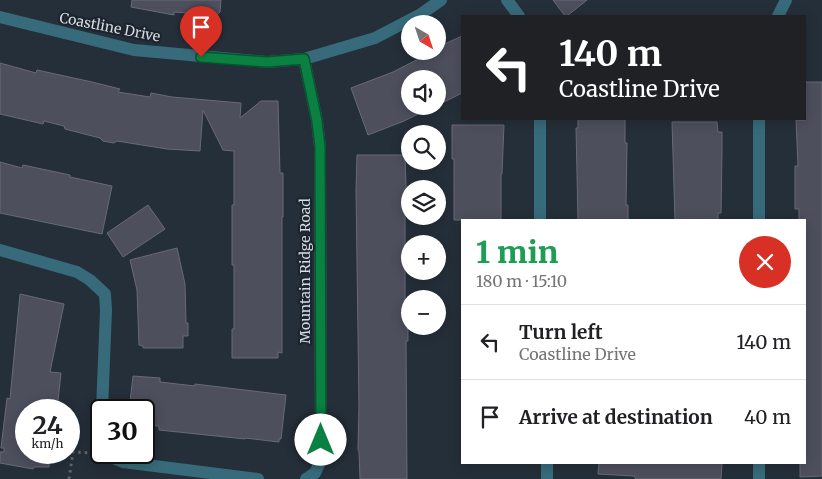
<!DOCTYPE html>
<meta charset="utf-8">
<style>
:root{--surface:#fff;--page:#f6f6f6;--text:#202124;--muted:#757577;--line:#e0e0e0}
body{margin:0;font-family:Merriweather,serif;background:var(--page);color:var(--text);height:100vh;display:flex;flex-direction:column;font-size:19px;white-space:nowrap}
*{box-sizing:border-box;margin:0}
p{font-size:16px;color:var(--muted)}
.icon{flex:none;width:28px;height:28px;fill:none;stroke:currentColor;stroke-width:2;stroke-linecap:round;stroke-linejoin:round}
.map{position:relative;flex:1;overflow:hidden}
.side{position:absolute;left:461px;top:219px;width:345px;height:245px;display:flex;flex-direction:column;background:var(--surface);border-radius:0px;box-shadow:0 2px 12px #0003}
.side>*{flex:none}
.hud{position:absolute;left:461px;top:15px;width:345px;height:105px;border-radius:0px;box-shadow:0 2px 12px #0003;background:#202124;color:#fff;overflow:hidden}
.needle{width:32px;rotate:141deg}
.controls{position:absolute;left:401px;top:15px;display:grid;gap:10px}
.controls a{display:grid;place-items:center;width:45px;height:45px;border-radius:50%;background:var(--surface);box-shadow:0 2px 12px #0003;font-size:25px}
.speed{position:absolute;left:15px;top:399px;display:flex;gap:10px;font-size:25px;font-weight:700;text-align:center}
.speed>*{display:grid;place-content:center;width:65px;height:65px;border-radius:50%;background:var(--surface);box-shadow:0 2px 12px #0003;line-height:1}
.speed small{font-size:12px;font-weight:400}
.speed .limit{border:2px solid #111;border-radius:8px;background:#fff;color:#111}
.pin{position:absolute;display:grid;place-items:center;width:42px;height:42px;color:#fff;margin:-51px -21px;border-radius:50% 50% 50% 0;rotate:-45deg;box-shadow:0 0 5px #0007}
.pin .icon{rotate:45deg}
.me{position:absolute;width:55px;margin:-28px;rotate:0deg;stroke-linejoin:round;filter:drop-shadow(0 0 4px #0008)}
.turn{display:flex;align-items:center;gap:18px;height:105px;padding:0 15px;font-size:22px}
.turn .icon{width:65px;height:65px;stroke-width:2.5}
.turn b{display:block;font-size:35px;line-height:42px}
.round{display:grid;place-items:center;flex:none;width:52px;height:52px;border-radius:26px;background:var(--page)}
.summary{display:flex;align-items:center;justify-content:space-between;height:85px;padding:0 15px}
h1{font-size:30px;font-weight:800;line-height:38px;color:#1e9e55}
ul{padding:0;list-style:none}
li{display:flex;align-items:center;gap:15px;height:75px;padding:0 15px;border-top:1px solid var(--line)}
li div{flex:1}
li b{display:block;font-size:19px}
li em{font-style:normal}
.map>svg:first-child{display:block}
.building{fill:#4e4f5d;stroke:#686a78}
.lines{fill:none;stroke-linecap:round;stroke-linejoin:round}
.path{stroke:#5e666f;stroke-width:3;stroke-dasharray:2.5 4;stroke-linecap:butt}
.minor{stroke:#376b7b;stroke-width:12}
.route-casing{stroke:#07532c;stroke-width:12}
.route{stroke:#0b8043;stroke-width:9}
.labels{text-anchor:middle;stroke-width:4.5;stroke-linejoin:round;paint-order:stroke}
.street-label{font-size:14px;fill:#d5dbe1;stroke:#1c252e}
</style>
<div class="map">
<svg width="822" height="479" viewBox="0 0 822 479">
<rect width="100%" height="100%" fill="#252f39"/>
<g class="building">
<polygon points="132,0 221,0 220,12 214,18 202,17 202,14 174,12 174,15 131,7"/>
<polygon points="553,0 587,0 567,16 565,16"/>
<polygon points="462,36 462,93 438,105 438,79 410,79 410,106 434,106 404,121 368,135 351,88 393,72 434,51 438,51 438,47"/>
<polygon points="0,63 36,73 37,70 92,82 120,89 118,92 150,97 151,93 172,97 241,103 240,118 261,101 278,101 280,173 283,173 283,217 282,217 282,353 278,352 278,358 232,358 232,329 234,329 234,265 232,265 232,205 234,205 234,151 223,150 203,110 200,151 167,149 117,141 114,143 103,141 100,138 65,129 64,126 44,121 43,124 0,114"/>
<polygon points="805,82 822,82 822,476 800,477 800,462 805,462 805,220 799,220 799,209 795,209 795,166 798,166 796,120 805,120"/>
<polygon points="578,119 625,119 625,143 627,143 626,205 628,205 628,220 578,220 576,128 578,128"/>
<polygon points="672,122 717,122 718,132 722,132 722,151 721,213 718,213 718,220 675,220"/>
<polygon points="452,125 504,125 502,174 501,174 501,220 454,220 454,159 452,159"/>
<polygon points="357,155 405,155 407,215 405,215 405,312 408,312 408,341 406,341 407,479 360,479 359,452 358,450 359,406 356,190"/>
<polygon points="0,162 22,168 23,165 70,175 70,177 112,186 102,234 0,213"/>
<polygon points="148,205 165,229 123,257 107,233"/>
<polygon points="177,248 185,284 186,323 188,323 188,336 183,336 183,348 143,348 143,346 139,345 137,290 130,260"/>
<polygon points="20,294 64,304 50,372 61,373 57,410 26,410 26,452 50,452 49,467 34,467 33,469 0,463 0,452 4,452 4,448 1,448 7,398 10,399"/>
<polygon points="133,376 160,378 160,382 195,386 195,384 286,395 281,439 279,439 279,442 245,438 245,439 159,430 159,426 144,425 144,410 129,410"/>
<polygon points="599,462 720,462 722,464 721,479 636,479 634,476 598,474"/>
</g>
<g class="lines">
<polyline class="path" points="69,479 73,452 92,453"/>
<g class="minor">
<polyline points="507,0 519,16"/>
<polyline points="778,16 786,0"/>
<polyline points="0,17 134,50 267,62 304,59 375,38 421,14 441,0"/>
<polyline points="304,59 317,121 320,147 321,460 315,473 306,479"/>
<polyline points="759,119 759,220"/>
<polyline points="540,220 540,119"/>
<polyline points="0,250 77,272 90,280 105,294 106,310 102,410"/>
<polyline points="107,452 113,458 123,462 258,479"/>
<polyline points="547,462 547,479"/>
<polyline points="759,462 759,479"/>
</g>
</g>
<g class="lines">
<g class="route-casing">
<polyline id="route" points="201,57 267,62 304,59 317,121 320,147 321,440"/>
</g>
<use href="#route" class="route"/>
</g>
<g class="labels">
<g class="street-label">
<text transform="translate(110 27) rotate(11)" y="5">Coastline Drive</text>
<text transform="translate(305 271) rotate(-90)" y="5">Mountain Ridge Road</text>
</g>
</g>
</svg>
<div class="controls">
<a><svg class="needle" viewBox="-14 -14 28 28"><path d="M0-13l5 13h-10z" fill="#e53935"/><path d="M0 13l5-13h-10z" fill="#757577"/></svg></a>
<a><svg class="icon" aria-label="sound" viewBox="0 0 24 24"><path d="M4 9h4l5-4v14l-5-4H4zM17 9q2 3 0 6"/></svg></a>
<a><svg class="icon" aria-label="search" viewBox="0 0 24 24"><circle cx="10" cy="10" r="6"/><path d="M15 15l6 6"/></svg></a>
<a><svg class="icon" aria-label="layers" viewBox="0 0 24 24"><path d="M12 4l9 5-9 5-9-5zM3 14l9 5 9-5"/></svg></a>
<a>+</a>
<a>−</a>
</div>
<div class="speed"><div>24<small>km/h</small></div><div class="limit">30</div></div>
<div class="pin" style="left:201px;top:57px;background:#d93025"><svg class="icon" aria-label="arrive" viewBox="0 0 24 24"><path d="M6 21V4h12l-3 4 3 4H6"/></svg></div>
<svg class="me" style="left:321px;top:440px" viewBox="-20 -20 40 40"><circle r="19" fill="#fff"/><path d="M0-13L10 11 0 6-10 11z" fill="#0b8043"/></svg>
<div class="hud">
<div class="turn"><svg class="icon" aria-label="left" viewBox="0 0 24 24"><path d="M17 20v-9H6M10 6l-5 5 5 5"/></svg><div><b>140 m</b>Coastline Drive</div></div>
</div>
<section class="side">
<div class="summary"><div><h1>1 min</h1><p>180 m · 15:10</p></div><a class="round" style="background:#d93025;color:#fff"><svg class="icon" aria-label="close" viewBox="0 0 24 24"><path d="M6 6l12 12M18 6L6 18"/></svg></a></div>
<ul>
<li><svg class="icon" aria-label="left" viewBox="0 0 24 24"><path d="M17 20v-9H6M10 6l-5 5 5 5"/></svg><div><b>Turn left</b><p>Coastline Drive</p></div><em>140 m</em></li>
<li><svg class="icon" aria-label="arrive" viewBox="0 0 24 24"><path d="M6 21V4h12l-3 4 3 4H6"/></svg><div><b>Arrive at destination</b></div><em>40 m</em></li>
</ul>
</section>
</div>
